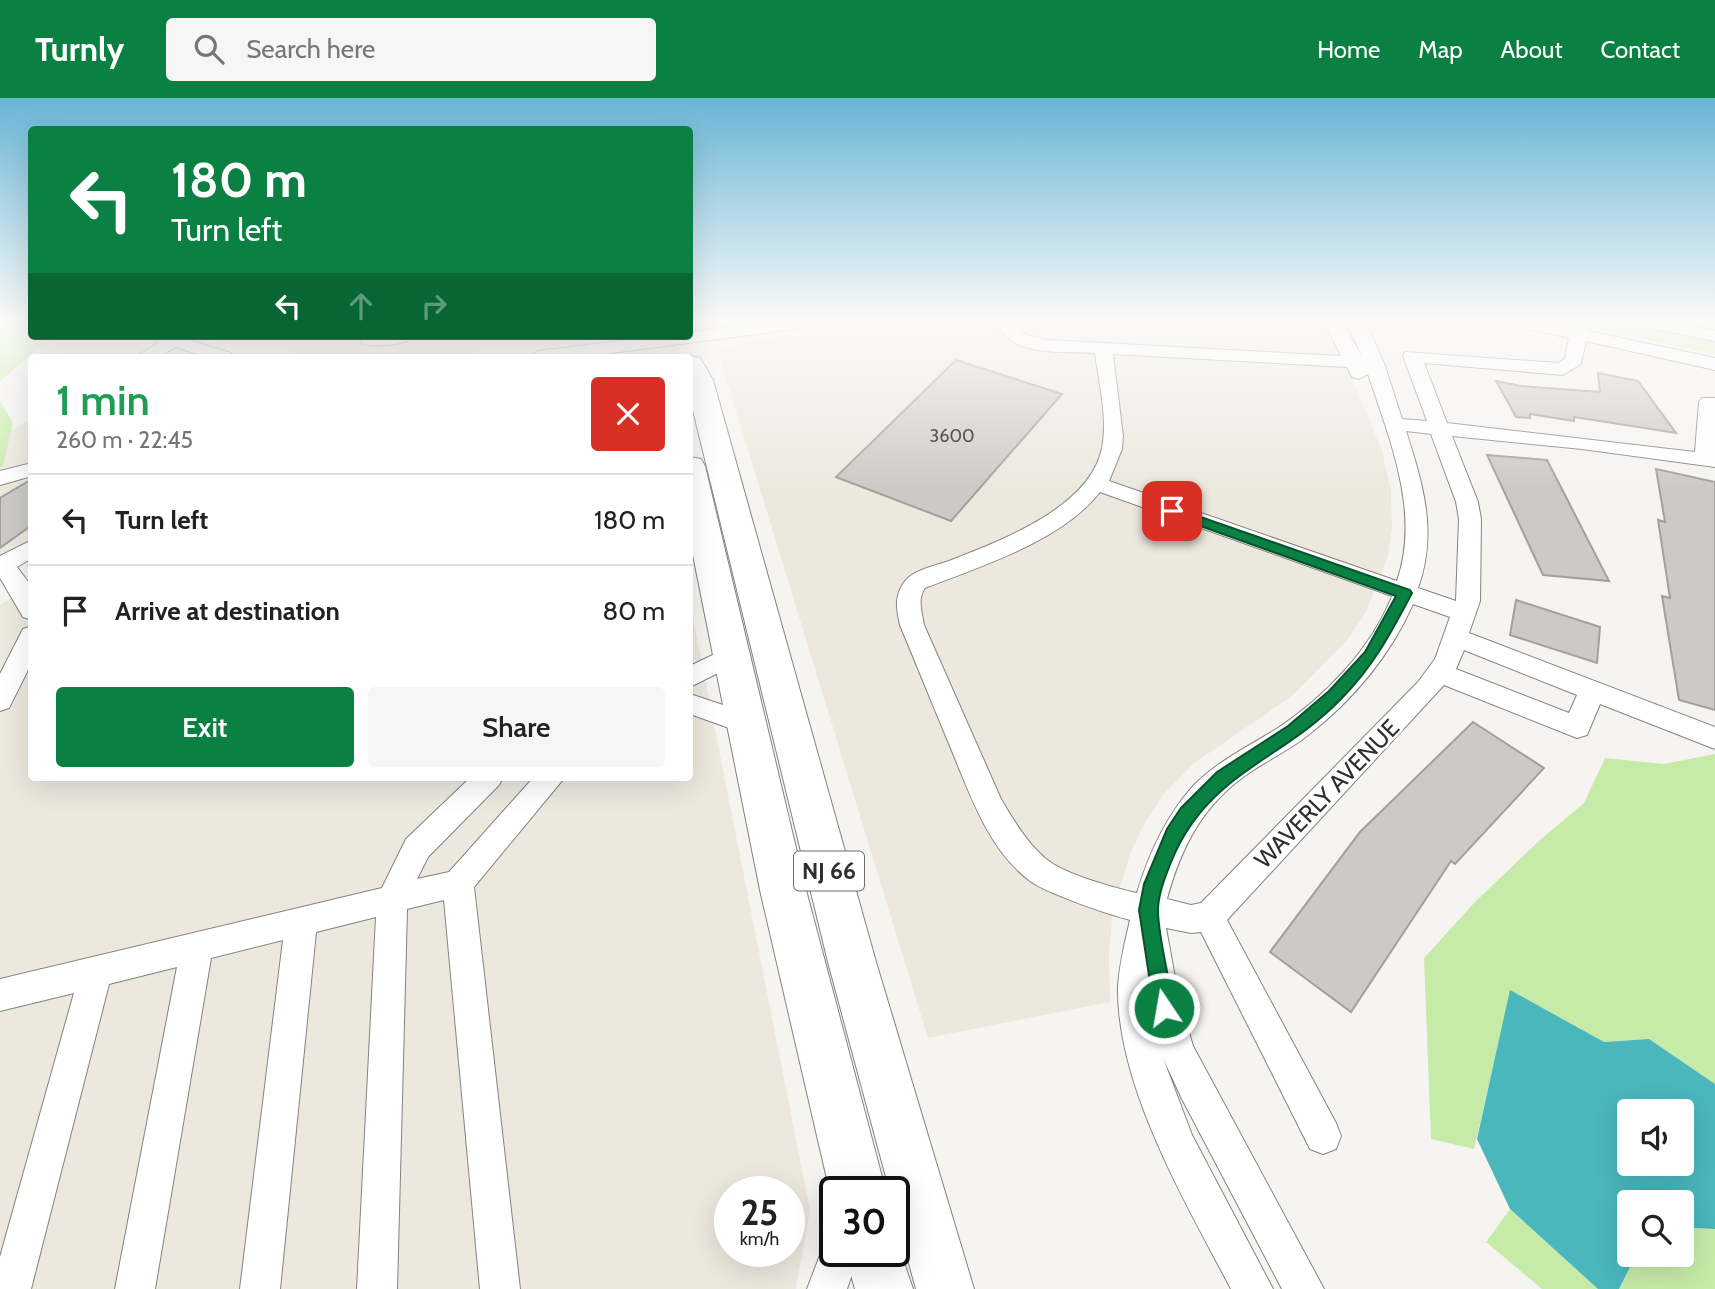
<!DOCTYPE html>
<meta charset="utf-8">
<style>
:root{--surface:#fff;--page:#f6f6f6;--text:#222;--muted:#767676;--line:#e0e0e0;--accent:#0b8043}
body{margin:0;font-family:Cabin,sans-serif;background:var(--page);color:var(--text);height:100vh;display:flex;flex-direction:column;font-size:26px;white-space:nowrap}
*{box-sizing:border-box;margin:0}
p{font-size:23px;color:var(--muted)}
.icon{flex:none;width:38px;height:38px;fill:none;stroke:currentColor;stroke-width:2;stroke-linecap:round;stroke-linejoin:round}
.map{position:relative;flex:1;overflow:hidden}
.side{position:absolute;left:28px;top:256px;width:665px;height:427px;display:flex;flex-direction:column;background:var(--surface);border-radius:7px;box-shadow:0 7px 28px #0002}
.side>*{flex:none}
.top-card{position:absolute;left:28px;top:28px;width:665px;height:214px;border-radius:7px;box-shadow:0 7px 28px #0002;background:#0b8043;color:#fff;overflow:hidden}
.buttons{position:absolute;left:1617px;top:1001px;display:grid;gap:14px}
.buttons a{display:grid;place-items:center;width:77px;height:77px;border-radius:7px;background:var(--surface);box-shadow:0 7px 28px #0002;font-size:35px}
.speed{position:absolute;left:714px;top:1078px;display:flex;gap:14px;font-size:35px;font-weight:700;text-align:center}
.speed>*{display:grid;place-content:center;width:91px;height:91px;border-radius:50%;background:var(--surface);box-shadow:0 7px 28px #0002;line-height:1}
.speed small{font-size:18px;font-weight:400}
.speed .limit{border:4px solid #111;border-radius:10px;background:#fff;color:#111}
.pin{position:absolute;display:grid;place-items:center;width:60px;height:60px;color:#fff;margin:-30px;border-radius:14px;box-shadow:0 4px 10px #0006}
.me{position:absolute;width:77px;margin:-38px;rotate:348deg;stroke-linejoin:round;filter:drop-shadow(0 0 5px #0008)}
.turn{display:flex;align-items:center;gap:24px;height:147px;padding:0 28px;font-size:32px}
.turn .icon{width:91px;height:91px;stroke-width:2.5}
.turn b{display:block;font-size:49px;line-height:60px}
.lanes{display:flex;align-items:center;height:66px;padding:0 28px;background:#0003;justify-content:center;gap:35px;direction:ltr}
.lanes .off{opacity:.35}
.round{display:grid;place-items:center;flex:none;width:74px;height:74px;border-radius:7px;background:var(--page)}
.head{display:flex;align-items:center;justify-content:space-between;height:119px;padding:0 28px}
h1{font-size:42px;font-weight:600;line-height:52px;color:#1e9e55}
.primary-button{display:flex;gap:14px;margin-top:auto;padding:14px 28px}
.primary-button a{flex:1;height:80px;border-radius:7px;background:var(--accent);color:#fff;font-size:28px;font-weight:600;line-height:80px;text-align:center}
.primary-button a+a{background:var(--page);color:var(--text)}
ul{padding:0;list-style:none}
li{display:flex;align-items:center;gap:21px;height:91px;padding:0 28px;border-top:2px solid var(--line)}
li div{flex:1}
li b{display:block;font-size:26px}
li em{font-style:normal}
header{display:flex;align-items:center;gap:42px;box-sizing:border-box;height:98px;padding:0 35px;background:var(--accent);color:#fff}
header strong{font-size:33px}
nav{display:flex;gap:38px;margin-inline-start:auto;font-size:24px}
.search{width:490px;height:63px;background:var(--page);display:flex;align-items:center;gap:18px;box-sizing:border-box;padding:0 24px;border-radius:7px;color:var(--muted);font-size:26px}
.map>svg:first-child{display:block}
.built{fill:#ece8de;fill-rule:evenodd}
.green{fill:#c6eba8}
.water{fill:#49b7bc;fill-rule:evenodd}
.building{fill:#cbcac6;stroke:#a2a09d;stroke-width:2}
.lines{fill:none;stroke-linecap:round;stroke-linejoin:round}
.minor-casing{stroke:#848380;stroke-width:2}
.highway-casing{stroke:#848380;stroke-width:2}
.minor{fill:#fff;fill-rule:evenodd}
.highway{fill:#fff;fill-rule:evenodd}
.route{fill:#0b8043;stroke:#07532c;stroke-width:2}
.labels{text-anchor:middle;stroke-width:5;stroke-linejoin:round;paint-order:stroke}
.far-number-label{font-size:18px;fill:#565553}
.shield{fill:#fff;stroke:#6d6d6c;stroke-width:2}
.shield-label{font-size:23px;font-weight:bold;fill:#2f2e2d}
.street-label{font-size:24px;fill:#2f2e2d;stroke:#fff}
</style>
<header>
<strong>Turnly</strong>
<div class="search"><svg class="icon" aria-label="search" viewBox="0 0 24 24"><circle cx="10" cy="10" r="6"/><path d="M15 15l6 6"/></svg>Search here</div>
<nav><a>Home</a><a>Map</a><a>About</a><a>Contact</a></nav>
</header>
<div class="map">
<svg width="1715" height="1191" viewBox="0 0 1715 1191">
<rect width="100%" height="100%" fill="#f6f4f1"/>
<g class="built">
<polygon points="884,225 1320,225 1345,263 1368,318 1382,353 1391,393 1392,431 1388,458 1366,514 1347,542 1292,598 1193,666 1162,698 1142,730 1130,756 1113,814 1109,853 1110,904 928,940 718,254 741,245"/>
<polygon points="193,238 603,238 603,241 468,255 328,257 250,251"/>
<polygon points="31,321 31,462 0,479 0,339"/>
<path d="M31 488 32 679H690V505L810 1112 796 1191H0V507ZM730 1094H789V1153H730Z"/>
</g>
<g class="green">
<polygon points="1592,225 1715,225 1715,256 1592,230"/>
<polygon points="31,227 32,238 53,238 0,283 0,230"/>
<polygon points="0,303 13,325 3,368 0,369"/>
<polygon points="1715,656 1715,986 1649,941 1604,944 1511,893 1474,1051 1431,1041 1424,860 1475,804 1540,742 1584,705 1605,660 1664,666"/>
<polygon points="1510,1111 1598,1191 1542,1191 1486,1144"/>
<polygon points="1695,1130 1715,1131 1715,1191 1619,1191 1635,1158 1682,1157 1682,1136"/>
</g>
<path class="water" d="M1510 892 1604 944 1649 941 1715 986V1131L1695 1130 1682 1136V1104H1629V1157H1638L1635 1159 1619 1191H1598L1510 1111 1477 1041ZM1629 1013H1682V1066H1629Z"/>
<g class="building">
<polygon points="956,262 1062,296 951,423 836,379"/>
<polygon points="1598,275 1638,283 1676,335 1574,319 1574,323 1530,316 1530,320 1516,319 1496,283 1521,288 1600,294"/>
<polygon points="1487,357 1547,362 1609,483 1543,477"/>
<polygon points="1656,371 1715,384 1715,612 1679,602 1662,498 1670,500 1658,422 1665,424"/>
<polygon points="32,381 32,427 0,450 0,400"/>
<polygon points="1516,502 1600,529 1597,565 1510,537"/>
<polygon points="1473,624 1544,670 1455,766 1451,763 1351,914 1270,854 1360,734"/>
</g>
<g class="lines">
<g class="minor-casing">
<g id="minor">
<polygon points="759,225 810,225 801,230 581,259 529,259 538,253 658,238 690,238 690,234"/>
<path d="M998 225H1016L1023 236 1047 242 1341 258 1325 225H1343L1362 259 1348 225H1366L1384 265 1402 321 1427 323 1403 258 1405 254 1559 265 1565 260 1569 240 1520 229 1517 225H1551L1570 229 1571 225H1589L1588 233 1715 260V272L1586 243 1581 266 1563 277 1424 265 1447 325 1695 354 1699 304 1702 300H1715V369L1582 351 1452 338 1478 404 1481 421 1480 503 1469 535 1715 629V651L1600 606 1587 637 1577 640 1444 587 1227 822 1336 1025 1341 1038 1336 1051 1323 1056 1310 1051 1201 834 1191 835 1166 830 1178 896 1193 948 1324 1191H1282L1182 1001 1163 960 1192 1037 1273 1191H1231C1186 1105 1117 989 1118 890 1119 867 1125 844 1130 822 1110 817 1046 795 1030 783 986 750 968 690 947 641 931 603 916 565 900 527 896 511 894 496 906 482 914 472 937 467 949 463 1000 443 1090 410 1102 350 1108 320 1099 285 1095 255 1065 253 1010 260 998 225ZM1113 256 1347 269 1352 279 1359 281 1368 276C1389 340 1421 414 1397 483L1109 383 1122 351 1123 338ZM1406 333 1431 336 1456 404 1459 421 1456 503 1418 490C1438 435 1423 386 1406 333ZM1100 394 1392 498C1371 551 1325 599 1278 630 1249 648 1218 663 1194 687 1166 718 1149 755 1137 795 1114 790 1073 778 1053 766 1031 752 1014 723 1001 701L924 527C922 515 917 501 925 490 981 468 1062 443 1100 394ZM1413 506 1450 519 1435 561 1418 584 1201 805 1191 807 1167 801C1181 749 1203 706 1249 675 1268 662 1289 652 1307 638 1352 603 1390 558 1413 506ZM1464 552 1577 597 1569 615 1456 571Z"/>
<polygon points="1643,225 1678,225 1715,233 1715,243 1646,229"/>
<polygon points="150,238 192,238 189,242 231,255 233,259 205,259 176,249 159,259 136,259 159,244"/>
<path d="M358 238H416C407 247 376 249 363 246Z"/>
<polygon points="32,365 32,378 0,387 0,373"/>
<polygon points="32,442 32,460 17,469 32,489 32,522 23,519 0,480 0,458"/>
<polygon points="32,528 32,564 9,610 0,613 0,576 23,531"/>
<polygon points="731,548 740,550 744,557 740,564 690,589 690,568"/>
<polygon points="690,596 756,618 759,625 756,632 746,636 690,616"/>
<polygon points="471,679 503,679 499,687 428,759 417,781 449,774 534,679 565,679 474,789 520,1191 480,1191 444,802 407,811 397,1191 357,1191 376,819 316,834 280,1191 240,1191 283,842 211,860 155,1191 115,1191 177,869 109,886 31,1191 0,1191 0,1159 74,895 0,913 0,881 382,790 406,741"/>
<polygon points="835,1136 835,1153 860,1153 847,1191 807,1191 827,1139"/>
</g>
</g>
<g class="highway-casing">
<g id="highway">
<polygon points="690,258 700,260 713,282 876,864 974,1191 916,1191 894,1111 894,1094 890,1094 828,864 690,300 690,259 685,259"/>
<polygon points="690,359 701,361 705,368 806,792 886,1094 835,1094 835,1105 830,1094 760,792 690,442"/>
<polygon points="894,1135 913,1191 855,1191 844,1153 894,1153"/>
</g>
</g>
<use href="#minor" class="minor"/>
<use href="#highway" class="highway"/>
</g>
<linearGradient id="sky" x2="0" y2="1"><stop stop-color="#68b5d6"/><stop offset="0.57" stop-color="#fbfaf9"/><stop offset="1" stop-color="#fbfaf9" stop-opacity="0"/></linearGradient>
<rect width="1715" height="392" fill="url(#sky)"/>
<path class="route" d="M1172 409 1410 492 1412 495C1391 535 1373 569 1341 601 1280 664 1207 675 1171 764 1165 779 1159 794 1158 810 1157 834 1170 884 1174 910L1171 917 1164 920 1157 917 1154 910 1139 812 1144 786 1167 731 1181 710 1217 674 1288 628 1329 593 1365 554 1396 498 1167 416V410Z"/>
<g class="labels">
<g class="far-number-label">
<text x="952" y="344">3600</text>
</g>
<rect class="shield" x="794" y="753.5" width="70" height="39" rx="5"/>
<g class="shield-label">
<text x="829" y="781">NJ 66</text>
</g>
<g class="street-label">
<text transform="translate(1327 696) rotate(-46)" y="8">WAVERLY AVENUE</text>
</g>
</g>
</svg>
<div class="buttons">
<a><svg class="icon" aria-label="sound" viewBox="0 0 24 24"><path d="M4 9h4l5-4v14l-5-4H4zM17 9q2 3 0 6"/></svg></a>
<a><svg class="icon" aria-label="search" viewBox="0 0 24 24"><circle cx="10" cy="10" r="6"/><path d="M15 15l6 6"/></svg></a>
</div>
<div class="speed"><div>25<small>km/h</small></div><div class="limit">30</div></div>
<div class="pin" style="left:1172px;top:413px;background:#d93025"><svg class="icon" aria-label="arrive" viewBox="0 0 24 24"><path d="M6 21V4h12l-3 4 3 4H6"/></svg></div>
<svg class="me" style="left:1164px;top:910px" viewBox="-20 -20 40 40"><circle r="17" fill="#0b8043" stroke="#fff" stroke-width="3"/><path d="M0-11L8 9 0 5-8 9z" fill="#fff"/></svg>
<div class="top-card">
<div class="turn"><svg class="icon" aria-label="left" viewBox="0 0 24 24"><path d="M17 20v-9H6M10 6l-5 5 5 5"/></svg><div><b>180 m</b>Turn left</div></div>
<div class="lanes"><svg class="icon" aria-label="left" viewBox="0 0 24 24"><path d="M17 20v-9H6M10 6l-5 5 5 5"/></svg><svg class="icon off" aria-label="ahead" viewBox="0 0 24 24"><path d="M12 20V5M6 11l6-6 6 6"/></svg><svg class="icon off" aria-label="right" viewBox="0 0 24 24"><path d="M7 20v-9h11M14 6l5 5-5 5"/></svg></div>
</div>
<section class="side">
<div class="head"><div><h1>1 min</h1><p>260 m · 22:45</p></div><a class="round" style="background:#d93025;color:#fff"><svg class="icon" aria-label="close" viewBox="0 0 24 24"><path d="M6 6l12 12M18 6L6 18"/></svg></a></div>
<ul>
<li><svg class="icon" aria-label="left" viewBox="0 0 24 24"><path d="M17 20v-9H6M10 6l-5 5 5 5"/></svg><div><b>Turn left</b></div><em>180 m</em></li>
<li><svg class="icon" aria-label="arrive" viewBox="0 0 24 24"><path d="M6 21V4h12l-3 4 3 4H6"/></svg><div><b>Arrive at destination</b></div><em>80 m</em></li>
</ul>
<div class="primary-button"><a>Exit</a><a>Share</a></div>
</section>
</div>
